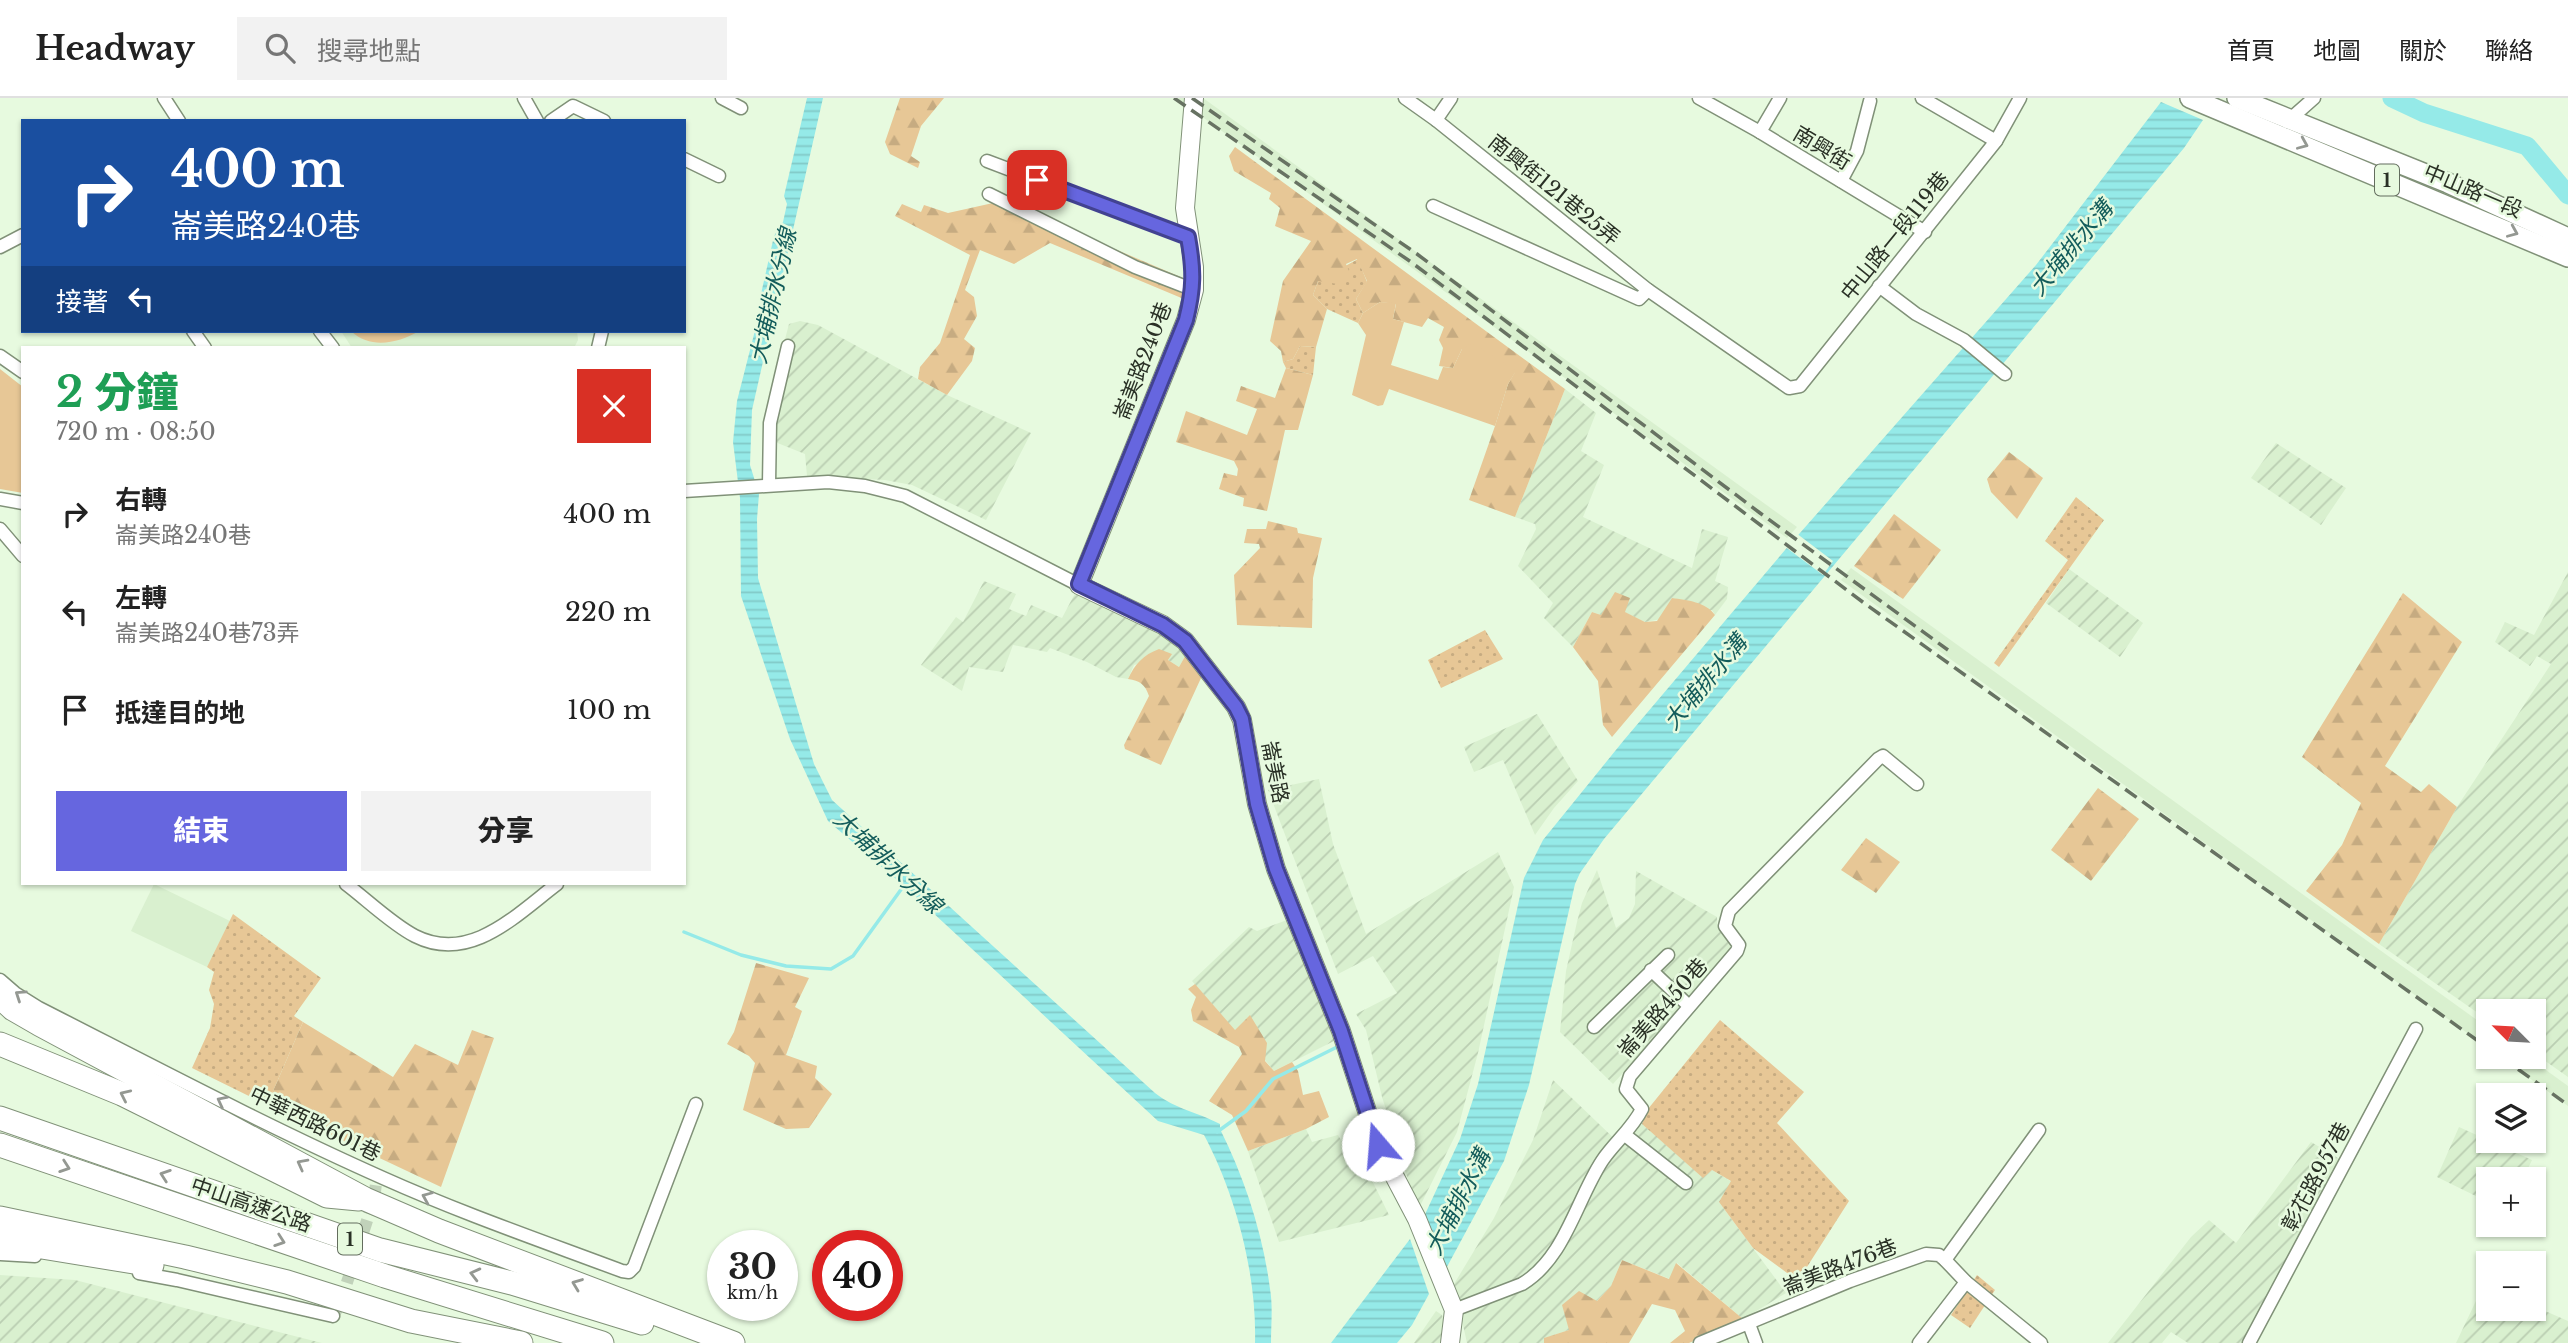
<!DOCTYPE html>
<html lang="zh-TW">
<meta charset="utf-8">
<style>
:root{--surface:#fff;--page:#f2f2f2;--text:#222;--muted:#767676;--line:#e0e0e0;--accent:#6666df}
body{margin:0;font-family:"Libre Baskerville","Noto Sans TC",serif;background:var(--page);color:var(--text);height:100vh;display:flex;flex-direction:column;font-size:26px;white-space:nowrap}
*{box-sizing:border-box;margin:0}
p{font-size:23px;color:var(--muted)}
.icon{flex:none;width:38px;height:38px;fill:none;stroke:currentColor;stroke-width:2;stroke-linecap:round;stroke-linejoin:round}
.map{position:relative;flex:1;overflow:hidden}
.sheet{position:absolute;left:21px;top:248px;width:665px;height:539px;display:flex;flex-direction:column;background:var(--surface);border-radius:0px;box-shadow:0 2px 5px #0004}
.sheet>*{flex:none}
.top-card{position:absolute;left:21px;top:21px;width:665px;height:214px;border-radius:0px;box-shadow:0 2px 5px #0004;background:#1a4fa0;color:#fff;overflow:hidden}
.needle{width:46px;rotate:294deg}
.tools{position:absolute;left:2476px;top:901px;display:grid;gap:14px}
.tools a{display:grid;place-items:center;width:70px;height:70px;border-radius:0px;background:var(--surface);box-shadow:0 2px 5px #0004;font-size:35px}
.speed{position:absolute;left:707px;top:1132px;display:flex;gap:14px;font-size:35px;font-weight:700;text-align:center}
.speed>*{display:grid;place-content:center;width:91px;height:91px;border-radius:50%;background:var(--surface);box-shadow:0 2px 5px #0004;line-height:1}
.speed small{font-size:18px;font-weight:400}
.speed .limit{border:10px solid #d22;background:#fff;color:#111}
.pin{position:absolute;display:grid;place-items:center;width:60px;height:60px;color:#fff;margin:-30px;border-radius:14px;box-shadow:0 4px 10px #0006}
.me{position:absolute;width:77px;margin:-38px;rotate:342deg;stroke-linejoin:round;filter:drop-shadow(0 0 5px #0008)}
.turn{display:flex;align-items:center;gap:24px;height:147px;padding:0 35px;font-size:32px}
.turn .icon{width:91px;height:91px;stroke-width:2.5}
.turn b{display:block;font-size:49px;line-height:60px}
.then{display:flex;align-items:center;height:66px;padding:0 35px;background:#0003;gap:14px;font-size:26px}
.round{display:grid;place-items:center;flex:none;width:74px;height:74px;border-radius:0px;background:var(--page)}
.overview{display:flex;align-items:center;justify-content:space-between;height:119px;padding:0 35px}
h1{font-size:42px;font-weight:800;line-height:52px;color:#1e9e55}
.button{display:flex;gap:14px;margin-top:auto;padding:14px 35px}
.button a{flex:1;height:80px;border-radius:0px;background:var(--accent);color:#fff;font-size:28px;font-weight:800;line-height:80px;text-align:center}
.button a+a{background:var(--page);color:var(--text)}
ul{padding:0;list-style:none}
li{display:flex;align-items:center;gap:21px;height:98px;padding:0 35px}
li div{flex:1}
li b{display:block;font-size:26px}
li em{font-style:normal}
header{display:flex;align-items:center;gap:42px;box-sizing:border-box;height:98px;padding:0 35px;background:var(--surface);border-bottom:2px solid var(--line)}
header strong{font-size:33px}
nav{display:flex;gap:38px;margin-inline-start:auto;font-size:24px}
.search{width:490px;height:63px;background:var(--page);display:flex;align-items:center;gap:18px;box-sizing:border-box;padding:0 24px;border-radius:0px;color:var(--muted);font-size:26px}
.map>svg:first-child{display:block}
.built{fill:#d9f0cf}
.industrial{fill:url(#industrial-furrows)}
.grass{fill:url(#grass-dots)}
.forest{fill:url(#forest-firs)}
.green{fill:#e7c796}
.water{fill:url(#water-rules)}
.pier{fill:#e7fadf}
.lines{fill:none;stroke-linecap:round;stroke-linejoin:round}
.stream{stroke:#95eae8;stroke-width:3.5}
.river{stroke:#95eae8;stroke-width:19}
.street-tunnel{stroke:#c1d2ba;stroke-width:12;stroke-dasharray:12 6;stroke-linecap:butt}
.street-casing{stroke:#809178;stroke-width:15}
.secondary-casing{stroke:#809178;stroke-width:20}
.primary-casing{stroke:#809178;stroke-width:22}
.highway-casing{stroke:#809178;stroke-width:25}
.street{stroke:#fff;stroke-width:12}
.secondary{stroke:#fff;stroke-width:18}
.primary{stroke:#fff;stroke-width:19}
.highway{stroke:#fff;stroke-width:23}
.rail{stroke:#677262;stroke-width:3.5;stroke-dasharray:14 7;stroke-linecap:butt}
.oneway{stroke:#949892}
.route-casing{stroke:#424291;stroke-width:18}
.route{stroke:#6666df;stroke-width:12}
.labels{text-anchor:middle;stroke-width:5;stroke-linejoin:round;paint-order:stroke}
.shield{fill:#e7fadf;stroke:#636d5e;stroke-width:2}
.shield-label{font-size:19px;font-weight:bold;fill:#2a3126}
.street-label{font-size:21px;fill:#2a3126;stroke:#e7fadf}
.water-label{font-size:23px;font-style:italic;fill:#135c5b;stroke:#e7fadf}
</style>
<header>
<strong>Headway</strong>
<div class="search"><svg class="icon" aria-label="search" viewBox="0 0 24 24"><circle cx="10" cy="10" r="6"/><path d="M15 15l6 6"/></svg>搜尋地點</div>
<nav><a>首頁</a><a>地圖</a><a>關於</a><a>聯絡</a></nav>
</header>
<div class="map">
<svg width="2568" height="1245" viewBox="0 0 2568 1245">
<defs>
<pattern id="industrial-furrows" width="10" height="10" patternUnits="userSpaceOnUse" patternTransform="scale(1.75)"><rect width="10" height="10" fill="#d9f0cf"/><path d="M-1 1l2-2M0 10L10 0M9 11l2-2" fill="none" stroke="#baceb2"/></pattern>
<pattern id="grass-dots" width="8" height="8" patternUnits="userSpaceOnUse" patternTransform="scale(1.75)"><rect width="8" height="8" fill="#e7c796"/><path d="M2 2h.1M6 6h.1" fill="none" stroke="#c6ab81" stroke-width="1.8" stroke-linecap="round"/></pattern>
<pattern id="forest-firs" width="22" height="20" patternUnits="userSpaceOnUse" patternTransform="scale(1.75)"><rect width="22" height="20" fill="#e7c796"/><path d="M5 1l3.5 6h-7zM16 11l3.5 6h-7z" fill="#c6ab81"/></pattern>
<pattern id="water-rules" width="6" height="5" patternUnits="userSpaceOnUse" patternTransform="scale(1.75)"><rect width="6" height="5" fill="#95eae8"/><path d="M0 2.5h6" fill="none" stroke="#81c9c7"/></pattern>
</defs>
<rect width="100%" height="100%" fill="#e7fadf"/>
<g class="built">
<polygon points="1176,0 1203,0 1797,429 1787,440"/>
<polygon points="341,233 577,233 578,242 574,250 352,250"/>
<polygon points="1851,470 2488,930 2488,950 1841,482"/>
<polygon points="154,786 230,823 207,869 131,833"/>
<polygon points="2500,959 2528,959 2568,988 2568,1008"/>
</g>
<g class="industrial">
<polygon points="800,223 818,227 947,297 1031,335 986,422 912,387 885,382 807,378 805,356 770,342 774,283 789,226"/>
<polygon points="1565,291 1596,315 1581,353 1604,367 1583,419 1692,470 1702,431 1728,439 1715,483 1728,489 1727,501 1715,517 1712,512 1645,524 1624,514 1601,517 1592,514 1573,549 1544,520 1553,505 1518,468 1536,431 1535,426 1515,419"/>
<polygon points="2276,345 2346,390 2321,427 2251,380"/>
<polygon points="2069,471 2143,525 2120,559 2046,505"/>
<polygon points="2568,474 2568,979 2534,955 2534,914 2488,914 2488,922 2379,846 2457,709 2551,566 2537,558 2530,568 2495,544 2505,524 2534,537"/>
<polygon points="984,483 1016,496 1009,511 1026,518 1031,507 1062,520 1081,484 1192,546 1179,569 1168,562 1171,556 1134,567 1128,581 1116,579 1087,564 1050,550 1047,554 1013,547 1003,574 969,569 962,593 921,567 956,519 963,524"/>
<polygon points="1537,616 1578,683 1554,710 1535,737 1503,662 1474,674 1464,649"/>
<polygon points="1319,681 1333,746 1366,836 1498,754 1514,789 1478,955 1457,1034 1421,1106 1416,1107 1382,999 1366,932 1356,916 1397,895 1373,858 1338,876 1268,692"/>
<polygon points="1597,772 1616,830 1629,820 1635,806 1636,773 1717,819 1717,828 1730,844 1730,851 1726,860 1613,986 1560,934 1566,873 1577,824 1582,805"/>
<polygon points="1298,818 1350,935 1274,973 1265,962 1250,918 1235,933 1192,883 1249,829 1257,833"/>
<polygon points="1553,982 1621,1047 1642,1026 1703,1079 1712,1072 1732,1084 1719,1104 1786,1195 1743,1221 1677,1165 1670,1181 1622,1162 1611,1188 1569,1232 1545,1240 1544,1245 1467,1245 1454,1186 1494,1120 1533,1042"/>
<polygon points="2459,1029 2532,1062 2523,1081 2488,1082 2488,1104 2437,1079"/>
<polygon points="1306,1031 1312,1044 1338,1037 1354,1064 1362,1062 1389,1117 1279,1144 1248,1053"/>
<polygon points="2311,1044 2345,1064 2248,1245 2188,1245 2171,1234 2162,1245 2108,1245 2191,1139 2209,1122 2236,1145"/>
<polygon points="0,1177 75,1182 322,1245 0,1245"/>
<polygon points="2484,1186 2488,1188 2488,1211 2534,1211 2534,1208 2568,1223 2568,1245 2456,1245"/>
<polygon points="1436,1213 1442,1217 1449,1245 1414,1245"/>
</g>
<g class="grass">
<polygon points="1358,161 1367,184 1356,201 1363,215 1358,225 1327,211 1313,197 1318,183"/>
<polygon points="1300,248 1316,249 1313,277 1286,270 1283,264 1293,261"/>
<polygon points="2076,399 2104,422 1999,569 1994,565 2068,462 2045,443"/>
<polygon points="1485,532 1503,561 1441,590 1428,562"/>
<polygon points="233,816 321,880 294,918 303,924 267,1007 192,970 210,930 214,906 209,892 214,874 207,869"/>
<polygon points="1720,922 1804,994 1777,1025 1849,1103 1798,1183 1753,1150 1719,1104 1731,1083 1712,1072 1703,1080 1642,1026 1648,1011"/>
<polygon points="1977,1177 1995,1192 1970,1230 1951,1217"/>
</g>
<g class="forest">
<polygon points="900,0 944,0 921,28 911,58 920,64 918,70 890,56 885,44"/>
<polygon points="1235,49 1565,291 1515,419 1469,402 1495,328 1508,286 1515,274 1462,251 1453,270 1439,268 1443,250 1439,242 1444,229 1428,220 1422,229 1393,221 1396,206 1380,204 1363,215 1356,201 1367,183 1357,161 1346,166 1349,173 1338,186 1318,183 1313,197 1327,211 1316,249 1300,248 1293,261 1283,264 1281,253 1270,243 1283,183 1311,143 1275,128 1280,110 1269,101 1271,95 1234,73 1229,58"/>
<polygon points="1002,103 1197,186 1191,204 1050,145 1014,166 980,152 965,192 974,199 977,218 964,241 975,250 972,263 947,297 918,281 920,269 940,245 970,157 895,118 902,106 921,114 924,107 948,115"/>
<polygon points="1286,270 1313,277 1298,332 1285,332 1267,413 1243,408 1244,400 1219,391 1224,375 1237,378 1238,371 1234,363 1176,344 1186,313 1247,337 1257,311 1236,303 1241,288 1275,300"/>
<polygon points="2009,354 2043,380 2017,421 1991,394 1987,381"/>
<polygon points="1894,416 1941,452 1903,501 1854,468"/>
<polygon points="1268,423 1297,430 1298,435 1322,440 1313,480 1312,530 1237,527 1234,477 1260,450 1259,446 1244,445 1247,431 1266,431"/>
<path d="M1615 494 1630 500 1625 514 1645 524 1657 523 1672 500C1687 502 1706 504 1715 517L1612 639 1603 627 1598 583 1573 549 1592 514 1601 517Z"/>
<polygon points="2403,495 2462,544 2385,668 2421,694 2429,686 2457,709 2379,846 2306,793 2342,747 2361,705 2302,659"/>
<path d="M1192 546 1207 567 1161 667 1125 651 1124 647 1149 598C1145 586 1140 583 1128 581 1135 566 1143 557 1159 551L1172 556 1168 562 1179 569Z"/>
<polygon points="2098,690 2139,721 2091,783 2051,752"/>
<polygon points="1866,740 1900,764 1876,795 1841,772"/>
<polygon points="756,865 809,880 795,909 802,913 786,957 817,968 815,980 832,996 809,1030 786,1031 743,1012 755,965 749,958 727,946 734,934"/>
<polygon points="1195,886 1235,932 1250,917 1267,945 1265,963 1274,973 1292,964 1298,973 1303,997 1319,993 1329,1019 1306,1031 1248,1053 1232,1017 1209,1003 1242,956 1239,949 1193,923 1191,912 1196,899 1188,891"/>
<polygon points="303,924 393,979 415,946 458,967 472,932 494,940 441,1089 267,1007"/>
<polygon points="1622,1162 1669,1181 1676,1165 1743,1221 1689,1245 1670,1245 1685,1233 1675,1212 1652,1206 1629,1245 1544,1245 1544,1240 1569,1232 1562,1207 1579,1193 1597,1203 1611,1188"/>
</g>
<g class="green">
<polygon points="1380,204 1396,205 1393,221 1404,224 1391,267 1438,282 1443,269 1453,270 1462,251 1472,245 1516,273 1508,286 1495,328 1389,291 1383,307 1378,308 1352,297 1366,237 1358,225 1363,215"/>
<path d="M351 233H419C398 245 371 252 351 233Z"/>
<polygon points="0,271 23,289 23,395 0,391"/>
</g>
<g class="water">
<path d="M807 0H823L752 312 750 367 759 396 757 421 758 480 814 666 832 702 1155 995C1177 1012 1195 1013 1220 1026V1031C1245 1081 1263 1136 1270 1191 1273 1208 1271 1227 1271 1245H1255C1257 1177 1236 1097 1204 1037L1158 1023 904 788 828 723 790 641 741 498 740 400 733 344 737 303 762 205 761 196 774 138 783 124 787 106 784 98Z"/>
<polygon points="2161,4 2203,22 2184,50 1604,741 1580,775 1575,786 1529,987 1504,1063 1441,1180 1421,1125 1460,1041 1478,986 1524,780 1543,742 1624,642 1785,452 2036,167"/>
<polygon points="1410,1141 1429,1196 1412,1227 1397,1245 1331,1245"/>
</g>
<polygon class="pier" points="1796,435 1833,463 1823,477 1784,448"/>
<g class="lines">
<g class="stream">
<polyline points="684,834 741,857 786,868 831,871 853,858 905,786"/>
<polyline points="1217,1034 1246,1013 1273,981 1339,948"/>
</g>
<polyline class="river" points="2392,0 2424,15 2527,48 2568,97"/>
<polyline class="street-tunnel" points="333,1218 340,1206 374,1101 377,1078"/>
<g class="street-casing">
<g id="street">
<polyline points="164,0 179,23"/>
<polyline points="524,0 537,23"/>
<polyline points="722,0 741,10"/>
<polyline points="1405,0 1436,22 1648,192 1789,290 1800,288 1996,43 2020,0"/>
<polyline points="1699,0 1760,34 1925,134"/>
<polyline points="1922,0 1996,43"/>
<polyline points="1436,22 1451,0"/>
<polyline points="551,23 573,8 604,23"/>
<polyline points="2287,24 2314,0"/>
<polyline points="1760,34 1780,0"/>
<polyline points="684,61 719,78"/>
<polyline points="987,63 1188,139"/>
<polyline points="1841,83 1857,53 1870,3"/>
<polyline points="989,96 1135,169 1194,192"/>
<polyline points="1433,108 1639,201 1648,192"/>
<polyline points="0,149 23,137"/>
<polyline points="1879,188 1916,216 1964,242 2005,276"/>
<polyline points="193,233 205,250"/>
<polyline points="320,233 333,250"/>
<polyline points="598,250 602,233"/>
<polyline points="0,258 23,274"/>
<polyline points="769,386 770,325 788,248"/>
<polyline points="684,393 828,384 865,388 905,398 1079,487"/>
<polyline points="0,401 23,405"/>
<polyline points="0,431 23,458"/>
<path d="M346 786C366 801 393 827 415 838 470 866 516 817 557 786"/>
<polyline points="1651,872 1689,908"/>
<path d="M0 882 15 895 39 910C153 968 266 1028 383 1080 461 1115 542 1143 622 1173L629 1174 634 1169 696 1006"/>
<polyline points="1594,929 1668,857"/>
<polyline points="1625,1037 1686,1085"/>
<polyline points="0,1156 35,1158"/>
<polyline points="1945,1162 2039,1032"/>
<polyline points="139,1175 177,1182 333,1218"/>
<path d="M1454 1212 1522 1186C1565 1160 1576 1103 1602 1063 1614 1045 1632 1031 1642 1011L1626 991 1630 978 1737 853 1739 847 1725 828 1729 813 1878 661 1883 658 1917 686"/>
<polyline points="1749,1226 1756,1245"/>
<polyline points="1700,1245 1850,1183 1926,1156 1939,1157 1945,1162 1966,1184 2041,1245"/>
<polyline points="1919,1245 1966,1184"/>
<polyline points="2249,1245 2416,931"/>
</g>
</g>
<g class="secondary-casing">
<polyline id="secondary" points="1194,0 1185,110 1194,169 1194,192 1186,222 1079,487 1163,527 1185,543 1236,609 1242,622 1257,706 1276,771 1341,933 1378,1047 1417,1121 1454,1212 1450,1245"/>
</g>
<g class="primary-casing">
<g id="primary">
<polyline points="2190,0 2568,159"/>
<polyline points="2237,0 2448,85 2568,140"/>
</g>
</g>
<g class="highway-casing">
<g id="highway">
<polyline points="0,899 13,911 39,926 365,1101 439,1133 733,1245"/>
<polyline points="0,946 122,996 327,1098 359,1101"/>
<polyline points="0,1020 380,1152 512,1185 642,1225"/>
<polyline points="0,1047 385,1178 602,1245"/>
<polyline points="0,1120 185,1159 287,1184 411,1223 521,1245"/>
<polyline points="0,1142 152,1167"/>
</g>
</g>
<use href="#street" class="street"/>
<use href="#secondary" class="secondary"/>
<use href="#primary" class="primary"/>
<use href="#highway" class="highway"/>
<g class="rail">
<polyline points="1174,0 1411,164 1864,505 2488,950"/>
<polyline points="1192,0 1417,156 1760,415 1948,552"/>
<polyline points="2501,959 2568,1007"/>
</g>
</g>
<defs><path id="oneway-chevron" d="M-2-3.5L2.5 0L-2 3.5" fill="none" stroke-width="1.6" stroke-linecap="round" stroke-linejoin="round" transform="scale(1.75)"/></defs>
<g class="oneway">
<use href="#oneway-chevron" transform="translate(2303 46) rotate(23)"/>
<use href="#oneway-chevron" transform="translate(2513 134) rotate(23)"/>
<use href="#oneway-chevron" transform="translate(20 897) rotate(-146)"/>
<use href="#oneway-chevron" transform="translate(125 997) rotate(-155)"/>
<use href="#oneway-chevron" transform="translate(222 1003) rotate(-153)"/>
<use href="#oneway-chevron" transform="translate(302 1066) rotate(-152)"/>
<use href="#oneway-chevron" transform="translate(65 1069) rotate(19)"/>
<use href="#oneway-chevron" transform="translate(165 1077) rotate(-161)"/>
<use href="#oneway-chevron" transform="translate(427 1099) rotate(-157)"/>
<use href="#oneway-chevron" transform="translate(280 1143) rotate(19)"/>
<use href="#oneway-chevron" transform="translate(475 1176) rotate(-166)"/>
<use href="#oneway-chevron" transform="translate(577 1186) rotate(-159)"/>
</g>
<g class="lines">
<g class="route-casing">
<path id="route" d="M1037 82 1188 139C1194 172 1194 190 1186 222L1079 486 1163 527 1185 543 1236 609 1242 621 1257 706 1276 771 1341 933 1378 1047"/>
</g>
<use href="#route" class="route"/>
</g>
<g class="labels">
<g class="shield">
<rect x="2375" y="66.5" width="24" height="31" rx="5"/>
<rect x="338" y="1125.5" width="24" height="31" rx="5"/>
</g>
<g class="shield-label">
<text x="2387" y="89">1</text>
<text x="350" y="1148">1</text>
</g>
<g class="street-label">
<text transform="translate(1822 50) rotate(31)" y="7">南興街</text>
<text transform="translate(1554 92) rotate(39)" y="7">南興街121巷25弄</text>
<text transform="translate(2473 93) rotate(23)" y="7">中山路一段</text>
<text transform="translate(1895 138) rotate(-51)" y="7">中山路一段119巷</text>
<text transform="translate(1143 263) rotate(-69)" y="7">崙美路240巷</text>
<text transform="translate(1275 674) rotate(79)" y="7">崙美路</text>
<text transform="translate(1663 910) rotate(-49)" y="7">崙美路450巷</text>
<text transform="translate(315 1026) rotate(26)" y="7">中華西路601巷</text>
<text transform="translate(2316 1079) rotate(-62)" y="7">彰花路957巷</text>
<text transform="translate(251 1107) rotate(19)" y="7">中山高速公路</text>
<text transform="translate(1840 1169) rotate(-21)" y="7">崙美路476巷</text>
</g>
<g class="water-label">
<text transform="translate(2071 150) rotate(-50)" y="8">大埔排水溝</text>
<text transform="translate(773 198) rotate(-77)" y="8">大埔排水分線</text>
<text transform="translate(1705 584) rotate(-50)" y="8">大埔排水溝</text>
<text transform="translate(888 764) rotate(43)" y="8">大埔排水分線</text>
<text transform="translate(1458 1104) rotate(-63)" y="8">大埔排水溝</text>
</g>
</g>
</svg>
<div class="tools">
<a><svg class="needle" viewBox="-14 -14 28 28"><path d="M0-13l5 13h-10z" fill="#e53935"/><path d="M0 13l5-13h-10z" fill="#767676"/></svg></a>
<a><svg class="icon" aria-label="layers" viewBox="0 0 24 24"><path d="M12 4l9 5-9 5-9-5zM3 14l9 5 9-5"/></svg></a>
<a>+</a>
<a>−</a>
</div>
<div class="speed"><div>30<small>km/h</small></div><div class="limit">40</div></div>
<div class="pin" style="left:1037px;top:82px;background:#d93025"><svg class="icon" aria-label="arrive" viewBox="0 0 24 24"><path d="M6 21V4h12l-3 4 3 4H6"/></svg></div>
<svg class="me" style="left:1378px;top:1047px" viewBox="-20 -20 40 40"><circle r="19" fill="#fff"/><path d="M0-13L10 11 0 6-10 11z" fill="#6666df"/></svg>
<div class="top-card">
<div class="turn"><svg class="icon" aria-label="right" viewBox="0 0 24 24"><path d="M7 20v-9h11M14 6l5 5-5 5"/></svg><div><b>400 m</b>崙美路240巷</div></div>
<div class="then">接著<svg class="icon" aria-label="left" viewBox="0 0 24 24"><path d="M17 20v-9H6M10 6l-5 5 5 5"/></svg></div>
</div>
<section class="sheet">
<div class="overview"><div><h1>2 分鐘</h1><p>720 m · 08:50</p></div><a class="round" style="background:#d93025;color:#fff"><svg class="icon" aria-label="close" viewBox="0 0 24 24"><path d="M6 6l12 12M18 6L6 18"/></svg></a></div>
<ul>
<li><svg class="icon" aria-label="right" viewBox="0 0 24 24"><path d="M7 20v-9h11M14 6l5 5-5 5"/></svg><div><b>右轉</b><p>崙美路240巷</p></div><em>400 m</em></li>
<li><svg class="icon" aria-label="left" viewBox="0 0 24 24"><path d="M17 20v-9H6M10 6l-5 5 5 5"/></svg><div><b>左轉</b><p>崙美路240巷73弄</p></div><em>220 m</em></li>
<li><svg class="icon" aria-label="arrive" viewBox="0 0 24 24"><path d="M6 21V4h12l-3 4 3 4H6"/></svg><div><b>抵達目的地</b></div><em>100 m</em></li>
</ul>
<div class="button"><a>結束</a><a>分享</a></div>
</section>
</div>
